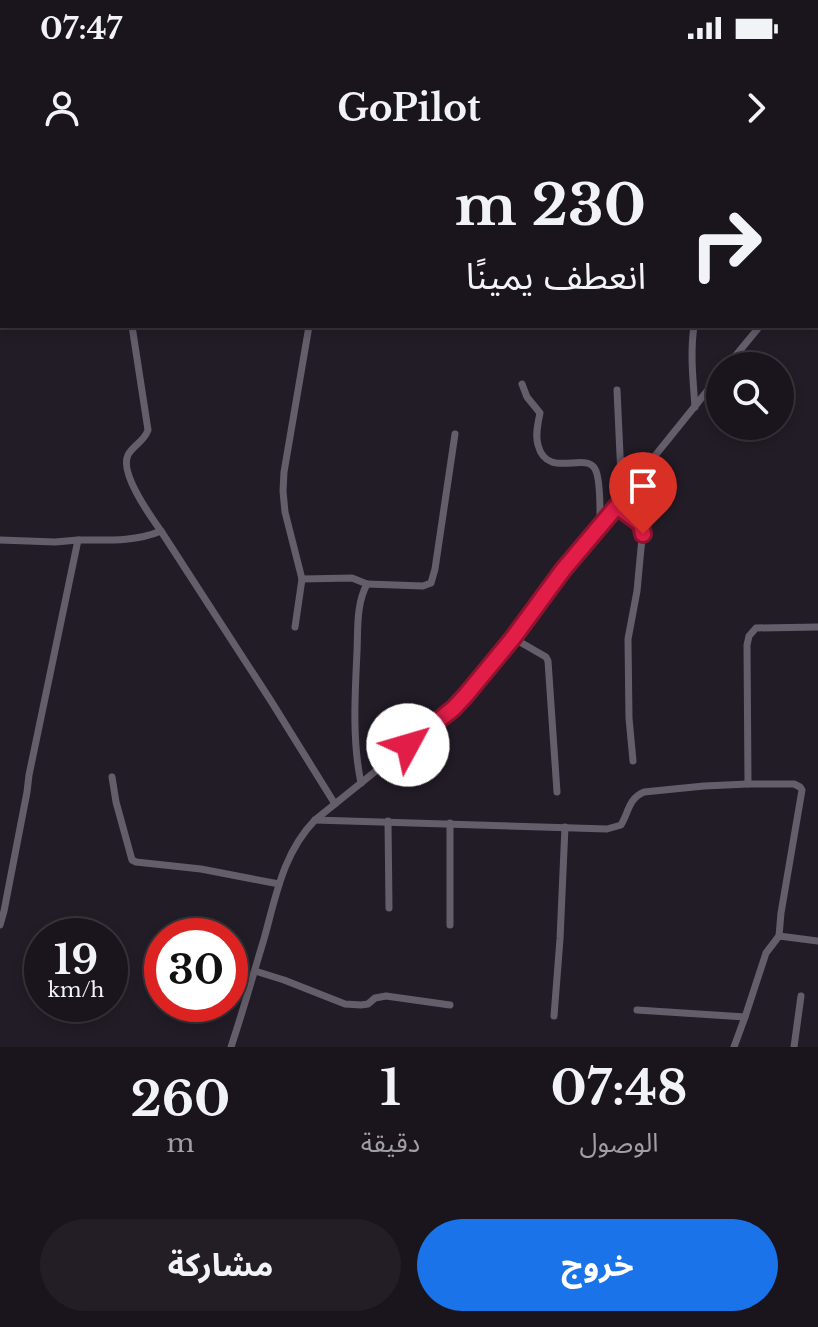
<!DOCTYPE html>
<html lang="ar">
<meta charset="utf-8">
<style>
:root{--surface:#1a151d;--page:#231e26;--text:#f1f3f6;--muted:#9f9fa4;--line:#38343b;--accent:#1a73e8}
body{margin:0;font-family:"Libre Baskerville","Noto Sans Arabic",serif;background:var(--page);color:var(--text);direction:rtl;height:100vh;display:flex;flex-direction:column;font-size:30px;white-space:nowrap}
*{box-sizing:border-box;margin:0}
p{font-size:26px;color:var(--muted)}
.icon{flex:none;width:44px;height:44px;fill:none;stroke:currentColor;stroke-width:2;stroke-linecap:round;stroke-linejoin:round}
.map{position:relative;height:887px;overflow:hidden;direction:ltr}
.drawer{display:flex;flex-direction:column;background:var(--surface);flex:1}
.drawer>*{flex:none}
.banner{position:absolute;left:0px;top:0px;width:818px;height:168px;box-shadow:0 4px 12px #0003,0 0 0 2px var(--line);direction:rtl;background:#1a151d;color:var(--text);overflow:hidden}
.fabs{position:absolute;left:706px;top:192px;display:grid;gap:16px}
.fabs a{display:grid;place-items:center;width:88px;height:88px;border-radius:50%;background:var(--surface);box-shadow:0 4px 12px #0003,0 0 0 2px var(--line);font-size:40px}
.speed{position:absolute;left:24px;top:758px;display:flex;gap:16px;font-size:40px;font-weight:700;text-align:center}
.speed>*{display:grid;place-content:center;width:104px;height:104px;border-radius:50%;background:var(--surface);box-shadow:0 4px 12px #0003,0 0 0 2px var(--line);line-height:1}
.speed small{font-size:20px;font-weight:400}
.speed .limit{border:12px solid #d22;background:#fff;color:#111}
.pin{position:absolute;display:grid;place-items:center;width:68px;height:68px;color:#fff;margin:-82px -34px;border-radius:50% 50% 50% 0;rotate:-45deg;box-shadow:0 0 8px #0007}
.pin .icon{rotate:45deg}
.me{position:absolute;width:88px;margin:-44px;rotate:51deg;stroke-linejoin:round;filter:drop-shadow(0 0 6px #0008)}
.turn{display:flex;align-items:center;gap:28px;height:168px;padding:0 40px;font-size:36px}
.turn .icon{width:104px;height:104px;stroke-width:2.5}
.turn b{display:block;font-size:56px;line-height:68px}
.eta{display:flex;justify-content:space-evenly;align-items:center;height:136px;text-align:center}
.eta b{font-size:48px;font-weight:700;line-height:56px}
.primary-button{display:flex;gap:16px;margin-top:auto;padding:16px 40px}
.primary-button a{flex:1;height:92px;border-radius:48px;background:var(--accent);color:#fff;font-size:32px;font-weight:700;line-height:92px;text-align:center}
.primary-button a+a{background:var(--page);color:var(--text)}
.status{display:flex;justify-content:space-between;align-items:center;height:56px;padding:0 40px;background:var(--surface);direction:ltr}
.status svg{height:22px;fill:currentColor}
header{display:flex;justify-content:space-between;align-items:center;height:104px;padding:0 40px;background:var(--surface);font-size:36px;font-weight:700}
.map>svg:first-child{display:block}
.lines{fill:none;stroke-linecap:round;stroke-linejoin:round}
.minor{stroke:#645e6b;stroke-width:7}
.route-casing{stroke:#92132f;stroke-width:20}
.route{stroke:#e11d48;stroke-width:14}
</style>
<div class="status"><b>07:47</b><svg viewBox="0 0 49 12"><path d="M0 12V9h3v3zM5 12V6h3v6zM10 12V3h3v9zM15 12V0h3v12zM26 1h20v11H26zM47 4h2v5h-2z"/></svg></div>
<header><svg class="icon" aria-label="forward" viewBox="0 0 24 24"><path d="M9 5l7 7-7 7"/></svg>GoPilot<svg class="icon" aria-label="person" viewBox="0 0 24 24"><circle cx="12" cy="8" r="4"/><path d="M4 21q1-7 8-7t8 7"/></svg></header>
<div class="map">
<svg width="818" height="887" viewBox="0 0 818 887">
<rect width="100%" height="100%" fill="#221c27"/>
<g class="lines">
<g class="minor">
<polyline points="352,2 354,0"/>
<polyline points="0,85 2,84"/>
<polyline points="816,96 818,94"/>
<path d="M309 166 284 312 283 331 285 352 302 419 352 418 367 424C356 444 358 470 357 492 355 535 352 580 361 623"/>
<path d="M694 166C690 193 693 219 695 247"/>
<polyline points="727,206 760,166"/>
<path d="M522 224 527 237 540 253C538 263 535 275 538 285 547 320 586 291 595 309 601 319 600 353 600 365"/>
<polyline points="617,230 622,338"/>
<polyline points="617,346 638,361 643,367 637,431 628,479 629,558 633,601"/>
<polyline points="161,371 271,541 335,644"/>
<polyline points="0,380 55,382 78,380"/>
<polyline points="367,424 423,426 431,423 435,409 455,274"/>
<polyline points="295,467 302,419"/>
<polyline points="818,467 756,468 749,476 747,485 748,624 794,624 800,627 802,630 781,753 779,776 818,781"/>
<polyline points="513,478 546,497 548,501 557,632"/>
<polyline points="112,617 116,642 132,700 136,702 201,709 279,724"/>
<path d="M315 660 607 669 621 665C629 652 628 639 644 632L704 626 748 624"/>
<polyline points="388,661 389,748"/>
<path d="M0 765 4 751 27 632 29 615 78 380C106 380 135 382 161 371 151 357 119 313 128 295 133 285 144 282 148 270L132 166"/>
<polyline points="450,765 450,663"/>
<polyline points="255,811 284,820 345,844 361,845 368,844 375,838 386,836 450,845"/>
<polyline points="637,850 745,857 766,793 779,776"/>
<polyline points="554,856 560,779 565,667"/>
<path d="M231 887C243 851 253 815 264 779 276 736 283 693 315 660L454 548 510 482 563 410 720 215"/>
<polyline points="734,887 745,857"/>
<polyline points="794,887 801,836"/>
</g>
</g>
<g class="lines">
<g class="route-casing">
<polyline id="route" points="408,585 454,548 466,535 513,478 563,410 617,346 641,364 643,374"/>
</g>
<use href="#route" class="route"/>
</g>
</svg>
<div class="fabs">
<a><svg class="icon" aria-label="search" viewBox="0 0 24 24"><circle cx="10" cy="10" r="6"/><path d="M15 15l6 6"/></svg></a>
</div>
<div class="speed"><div>19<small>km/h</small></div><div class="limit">30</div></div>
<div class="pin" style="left:643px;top:374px;background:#d93025"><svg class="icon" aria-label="arrive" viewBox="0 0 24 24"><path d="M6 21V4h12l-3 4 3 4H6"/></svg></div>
<svg class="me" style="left:408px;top:585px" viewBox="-20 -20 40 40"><circle r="19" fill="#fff"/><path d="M0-13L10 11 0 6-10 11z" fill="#e11d48"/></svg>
<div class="banner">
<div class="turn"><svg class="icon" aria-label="right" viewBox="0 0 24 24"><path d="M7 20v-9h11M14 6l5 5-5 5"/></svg><div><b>230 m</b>انعطف يمينًا</div></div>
</div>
</div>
<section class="drawer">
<div class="eta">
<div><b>07:48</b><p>الوصول</p></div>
<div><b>1</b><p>دقيقة</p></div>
<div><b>260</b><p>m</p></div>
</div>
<div class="primary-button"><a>خروج</a><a>مشاركة</a></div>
</section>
